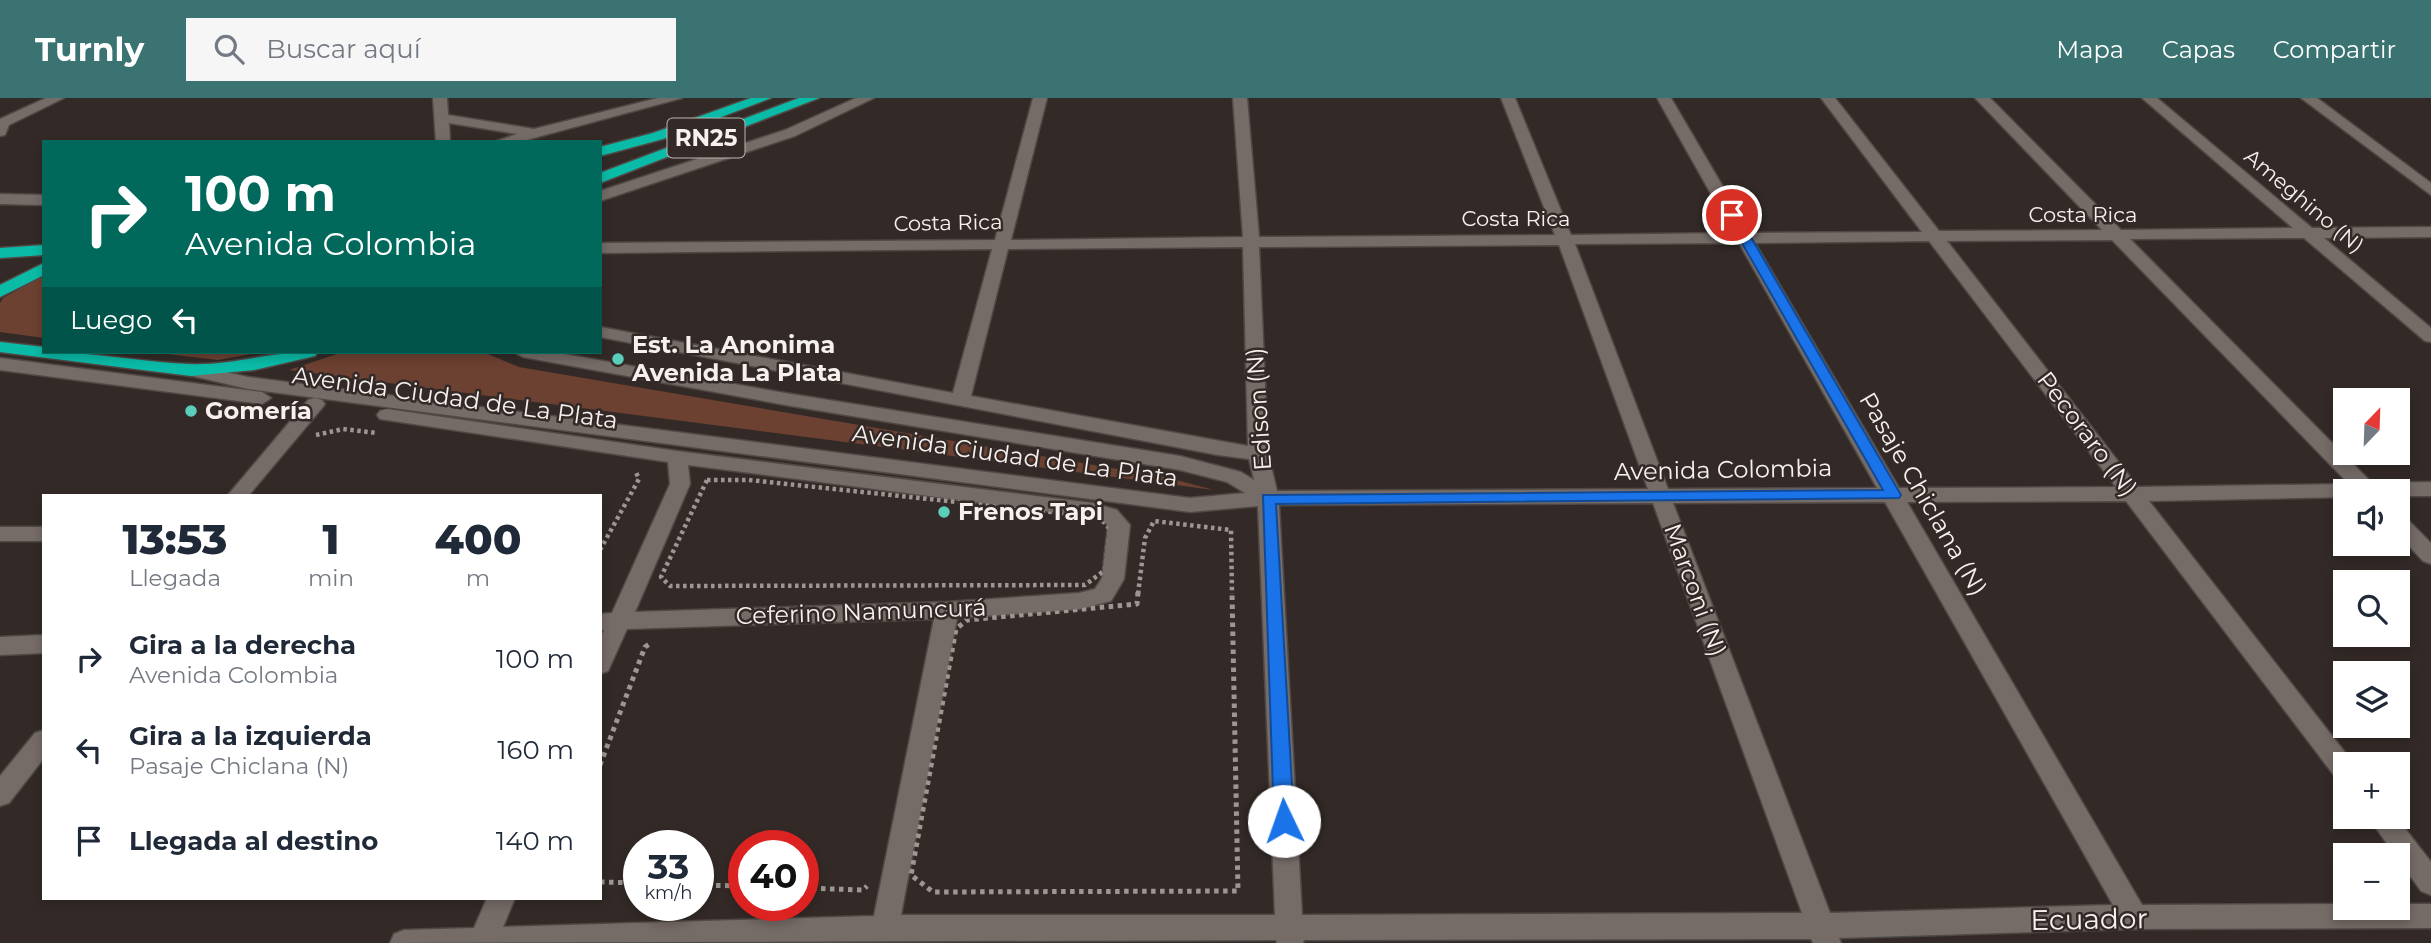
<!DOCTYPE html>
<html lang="es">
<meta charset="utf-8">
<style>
:root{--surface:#fff;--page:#f6f6f7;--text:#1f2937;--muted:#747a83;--accent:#3a7372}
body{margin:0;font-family:Montserrat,sans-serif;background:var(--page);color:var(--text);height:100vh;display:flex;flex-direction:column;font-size:26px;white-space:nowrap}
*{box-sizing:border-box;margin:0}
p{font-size:23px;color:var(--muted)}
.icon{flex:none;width:38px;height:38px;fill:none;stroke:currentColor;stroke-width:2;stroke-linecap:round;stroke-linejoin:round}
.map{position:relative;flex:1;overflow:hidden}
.drawer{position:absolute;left:42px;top:396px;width:560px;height:406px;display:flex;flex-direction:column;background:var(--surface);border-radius:0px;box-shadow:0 4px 10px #0003}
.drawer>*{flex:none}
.banner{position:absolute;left:42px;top:42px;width:560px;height:214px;border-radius:0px;box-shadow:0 4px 10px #0003;background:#00695c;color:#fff;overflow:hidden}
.needle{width:46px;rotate:23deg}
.buttons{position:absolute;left:2333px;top:290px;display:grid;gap:14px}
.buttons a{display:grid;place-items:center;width:77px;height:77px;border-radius:0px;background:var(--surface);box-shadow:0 4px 10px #0003;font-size:35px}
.speed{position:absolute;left:623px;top:732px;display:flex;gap:14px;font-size:35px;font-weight:700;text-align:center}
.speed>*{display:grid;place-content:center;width:91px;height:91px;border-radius:50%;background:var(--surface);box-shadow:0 4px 10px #0003;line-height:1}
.speed small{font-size:18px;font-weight:400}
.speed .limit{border:10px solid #d22;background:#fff;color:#111}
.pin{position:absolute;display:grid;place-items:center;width:60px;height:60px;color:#fff;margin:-30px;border:4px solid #fff;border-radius:50%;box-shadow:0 2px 7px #0007}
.me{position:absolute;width:77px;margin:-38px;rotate:357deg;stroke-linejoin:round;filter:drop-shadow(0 0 5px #0008)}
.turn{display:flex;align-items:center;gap:24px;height:147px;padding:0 28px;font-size:32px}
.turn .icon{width:91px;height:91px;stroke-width:2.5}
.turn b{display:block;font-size:49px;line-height:60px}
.then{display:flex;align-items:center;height:66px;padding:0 28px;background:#0003;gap:14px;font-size:26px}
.eta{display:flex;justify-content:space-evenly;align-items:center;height:119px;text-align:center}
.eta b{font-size:42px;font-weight:800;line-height:49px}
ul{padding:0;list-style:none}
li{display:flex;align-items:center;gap:21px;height:91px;padding:0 28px}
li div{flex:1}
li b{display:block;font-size:26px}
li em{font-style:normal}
header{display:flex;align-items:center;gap:42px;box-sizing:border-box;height:98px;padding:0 35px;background:var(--accent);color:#fff}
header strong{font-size:33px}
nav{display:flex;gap:38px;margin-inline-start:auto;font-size:24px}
.search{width:490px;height:63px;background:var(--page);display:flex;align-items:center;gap:18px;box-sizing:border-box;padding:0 24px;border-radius:0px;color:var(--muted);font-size:26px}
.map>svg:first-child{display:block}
.green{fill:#6d4131}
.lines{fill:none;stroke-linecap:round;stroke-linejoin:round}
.minor-casing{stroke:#504845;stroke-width:3}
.highway-casing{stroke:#504845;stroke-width:3}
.path-far1{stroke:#9d9693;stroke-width:4.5;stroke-dasharray:3.5 3.5;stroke-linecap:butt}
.path{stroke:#9d9693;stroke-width:5;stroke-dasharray:4.5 4.5;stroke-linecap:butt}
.minor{fill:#756b67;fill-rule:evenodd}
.highway{fill:#0abca8;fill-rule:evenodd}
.route{fill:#1a73e8;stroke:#114b97;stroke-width:2}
.poi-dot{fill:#5bcebb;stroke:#332a27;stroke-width:2.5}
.labels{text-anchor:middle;stroke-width:5;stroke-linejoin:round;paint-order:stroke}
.far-street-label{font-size:21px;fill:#f6f0ee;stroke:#332a27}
.shield{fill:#332a27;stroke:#bcb5b2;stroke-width:2}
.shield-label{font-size:23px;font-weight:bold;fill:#f6f0ee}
.poi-label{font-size:24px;font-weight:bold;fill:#f6f0ee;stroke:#332a27;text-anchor:start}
.street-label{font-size:24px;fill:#f6f0ee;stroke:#332a27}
.near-street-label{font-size:28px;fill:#f6f0ee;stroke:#332a27}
</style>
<header>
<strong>Turnly</strong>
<div class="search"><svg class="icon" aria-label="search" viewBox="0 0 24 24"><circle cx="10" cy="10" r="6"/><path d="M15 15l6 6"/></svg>Buscar aquí</div>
<nav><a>Mapa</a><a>Capas</a><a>Compartir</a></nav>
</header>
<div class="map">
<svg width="2431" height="845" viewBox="0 0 2431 845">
<rect width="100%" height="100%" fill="#332a27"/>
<g class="green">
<polygon points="44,177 44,240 0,234 0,205 3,200"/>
<polygon points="150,254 262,254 218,262"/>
<polygon points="343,254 483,254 519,269 1165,379 1214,392 289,272"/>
</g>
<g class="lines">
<g class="minor-casing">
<g id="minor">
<polygon points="46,0 64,0 9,27 5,37 0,38 0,21"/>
<polygon points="433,0 447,0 448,17 534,31 658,0 682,0 519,44 494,44 517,36 449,25 450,44 436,44"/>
<polygon points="856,0 874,0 795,38 600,103 600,93 785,32"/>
<path d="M1033 0H1047L1011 142 1243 139 1233 0H1247L1259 139 1555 137 1501 0H1515L1571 137 1733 135 1657 0H1671L1750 135 1922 134 1821 0H1835L1939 133 2102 132 1975 0H1990L2121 132 2293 130 2142 0H2157L2312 130 2431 129V139L2324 140 2431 230V244L2425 243 2304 140 2130 141 2372 385 2431 384V398H2398V394H2345V399L2149 403 2354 666 2345 667V683L2336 680 2126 403 1907 404 2142 807 2345 806V810H2398V806H2431V830L2134 831 1839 840 1841 845H1813L1811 841 1304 842 1303 845H1277L1276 842 390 845 394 836 404 832 474 830 487 800H515L503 829 874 818 934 521 627 531 608 573 600 576V540L604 532H600V516L612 515 670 386 668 364 380 321 377 317 380 313 387 311 677 353 1093 405 1117 412 1130 427 1124 481 1111 503 1079 511 957 520 901 817H1275L1258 408 1190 414 248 291 184 276 182 272 191 266 248 279 1190 400 1245 395 1227 384 1180 372 791 308 523 259 514 254H552L791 296 1180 358 1241 374 1254 382 1249 361 1218 357 600 239V229L953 295 992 151 600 155V145L995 142ZM2112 142 2349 386 2138 389 1947 143ZM1929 143 2116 389 1899 390 1755 145ZM1739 145 1877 390 1668 391 1575 146ZM1559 147 1648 391 1277 393 1268 355 1259 149ZM1243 149 1248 348 971 298 1008 151ZM688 367 1092 419 1103 422 1108 428 1102 480 1095 491 1079 495 947 504 635 514 690 386ZM1885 404 2113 807 1830 815 1673 405ZM1653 405 1802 815 1302 817 1279 407Z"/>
<polygon points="2301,0 2317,0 2431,85 2431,97"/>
<polygon points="0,96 44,97 44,107 0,106"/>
<polygon points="0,260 262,294 271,300 262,306 0,272"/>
<polygon points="315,300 322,302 325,306 322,310 249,397 228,397 308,302"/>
<polygon points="2398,417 2405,419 2431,445 2431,466 2423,463 2398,436"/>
<rect x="0" y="429" width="44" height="14"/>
<polygon points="44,537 44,555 0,557 0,539"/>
<polygon points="44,632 44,660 9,705 0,708 0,678 35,635"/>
<polygon points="2368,719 2396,719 2431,764 2431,797 2421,793"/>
</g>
</g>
<g class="highway-casing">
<g id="highway">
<polygon points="751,0 771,0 663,41 600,58 600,49 653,35"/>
<polygon points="799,0 819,0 600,85 600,75"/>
<polygon points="44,147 44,157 0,160 0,150"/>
<polygon points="44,165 44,177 0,199 0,187"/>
<path d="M0 244 44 249V254C93 254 140 264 189 266 233 268 275 252 318 254L315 258 254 272 191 278 0 254Z"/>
</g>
</g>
<g class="path-far1">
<polyline points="316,337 343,331 377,335"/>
<polygon points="707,382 749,382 1099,419 1110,431 1105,472 1085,487 670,488 661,479"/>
<polyline points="600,452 639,381 635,372"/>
<polyline points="1138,496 1145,440 1154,423 1231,432 1232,496"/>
</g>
<g class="path">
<polyline points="1138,494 1137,506 967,522 956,531 911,777 933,794 1238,793 1232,494"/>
<polyline points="600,667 645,549 651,545"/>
<polyline points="600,784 639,785"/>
<polyline points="698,787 744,788"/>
<polyline points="803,790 863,792 867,788"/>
</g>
<use href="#minor" class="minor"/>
<use href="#highway" class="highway"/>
</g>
<polygon class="route" points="1732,113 1738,117 1901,397 1899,400 1276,406 1294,723 1291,729 1284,732 1277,729 1274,723 1263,397 1883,392 1726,117"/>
<g class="poi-dot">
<circle cx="618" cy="261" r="7"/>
<circle cx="191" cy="313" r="7"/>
<circle cx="944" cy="414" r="7"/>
</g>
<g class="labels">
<g class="far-street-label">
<text transform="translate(2304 103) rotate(40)" y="7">Ameghino (N)</text>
<text x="2083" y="124">Costa Rica</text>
<text x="1516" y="128">Costa Rica</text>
<text transform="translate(948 125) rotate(-1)" y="7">Costa Rica</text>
</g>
<rect class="shield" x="667.5" y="20.5" width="77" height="39" rx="5"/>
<g class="shield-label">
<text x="706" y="48">RN25</text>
</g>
<g class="poi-label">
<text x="632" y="255">Est. La Anonima<tspan x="632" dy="28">Avenida La Plata</tspan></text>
<text x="205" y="321">Gomería</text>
<text x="958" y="422">Frenos Tapi</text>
</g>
<g class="street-label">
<text transform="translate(455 300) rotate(8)" y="8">Avenida Ciudad de La Plata</text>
<text transform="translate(1259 311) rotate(-94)" y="8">Edison (N)</text>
<text transform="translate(2087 336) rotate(53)" y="8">Pecoraro (N)</text>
<text transform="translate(1015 358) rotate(8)" y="8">Avenida Ciudad de La Plata</text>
<text transform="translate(1723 372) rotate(-1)" y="8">Avenida Colombia</text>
<text transform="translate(1923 396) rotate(60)" y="8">Pasaje Chiclana (N)</text>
<text transform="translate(1695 492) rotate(70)" y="8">Marconi (N)</text>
<text transform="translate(861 514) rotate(-2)" y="8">Ceferino Namuncurá</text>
</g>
<g class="near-street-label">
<text transform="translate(2089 821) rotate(-1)" y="10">Ecuador</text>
</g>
</g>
</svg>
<div class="buttons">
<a><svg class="needle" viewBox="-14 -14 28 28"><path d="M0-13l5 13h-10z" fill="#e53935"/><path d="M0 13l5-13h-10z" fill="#747a83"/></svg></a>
<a><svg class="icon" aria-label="sound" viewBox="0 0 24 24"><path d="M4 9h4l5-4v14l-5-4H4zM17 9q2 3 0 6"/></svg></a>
<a><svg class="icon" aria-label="search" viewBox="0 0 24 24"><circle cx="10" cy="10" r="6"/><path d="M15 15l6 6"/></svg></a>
<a><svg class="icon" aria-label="layers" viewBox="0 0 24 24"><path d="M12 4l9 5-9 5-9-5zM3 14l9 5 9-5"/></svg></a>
<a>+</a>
<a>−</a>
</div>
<div class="speed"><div>33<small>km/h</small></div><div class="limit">40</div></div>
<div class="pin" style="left:1732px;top:117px;background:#d93025"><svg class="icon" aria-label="arrive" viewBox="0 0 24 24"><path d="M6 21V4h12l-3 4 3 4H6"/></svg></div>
<svg class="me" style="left:1284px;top:723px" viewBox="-20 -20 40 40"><circle r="19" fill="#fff"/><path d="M0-13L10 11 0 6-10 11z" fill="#1a73e8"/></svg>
<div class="banner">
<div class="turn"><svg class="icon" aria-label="right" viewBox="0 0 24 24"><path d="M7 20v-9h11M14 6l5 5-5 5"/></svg><div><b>100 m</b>Avenida Colombia</div></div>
<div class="then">Luego<svg class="icon" aria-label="left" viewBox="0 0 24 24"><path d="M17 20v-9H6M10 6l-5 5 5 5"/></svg></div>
</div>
<section class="drawer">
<div class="eta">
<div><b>13:53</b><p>Llegada</p></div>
<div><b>1</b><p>min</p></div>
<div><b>400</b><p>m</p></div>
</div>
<ul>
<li><svg class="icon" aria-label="right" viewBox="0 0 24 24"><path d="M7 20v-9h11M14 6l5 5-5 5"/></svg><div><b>Gira a la derecha</b><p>Avenida Colombia</p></div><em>100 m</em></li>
<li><svg class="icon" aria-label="left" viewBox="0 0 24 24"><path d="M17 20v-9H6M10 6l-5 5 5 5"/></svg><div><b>Gira a la izquierda</b><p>Pasaje Chiclana (N)</p></div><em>160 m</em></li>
<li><svg class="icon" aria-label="arrive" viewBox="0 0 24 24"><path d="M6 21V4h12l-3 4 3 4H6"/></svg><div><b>Llegada al destino</b></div><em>140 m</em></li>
</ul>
</section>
</div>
